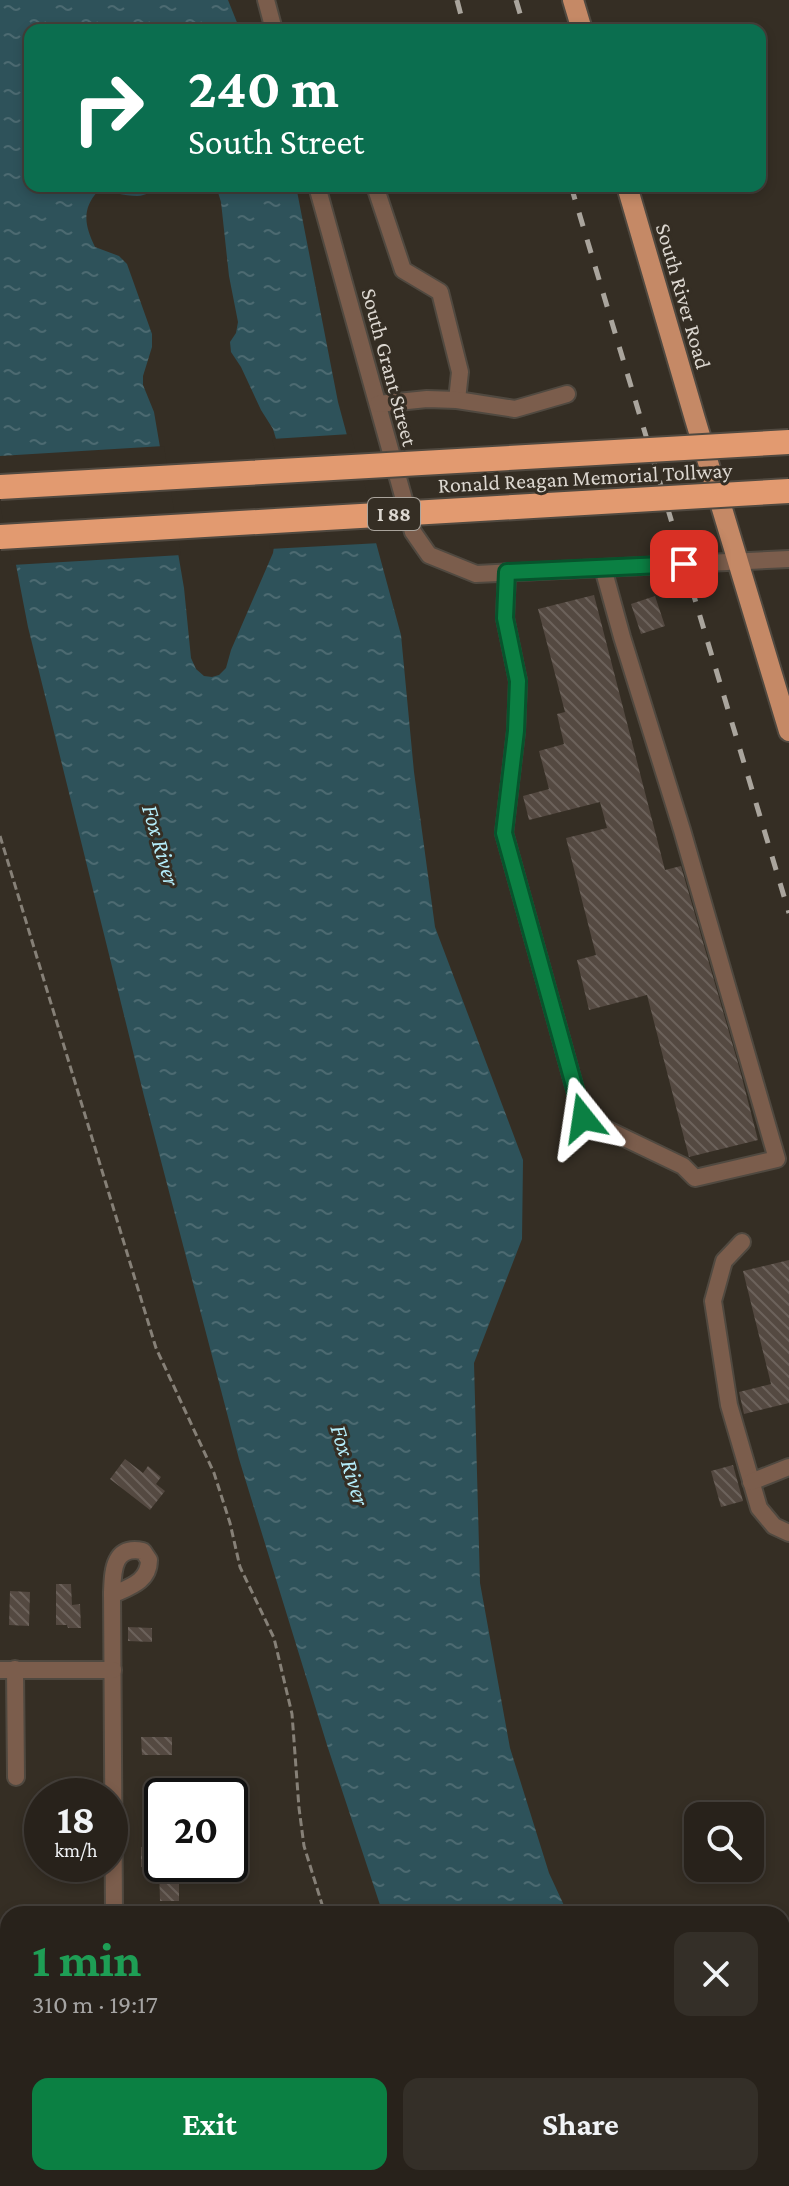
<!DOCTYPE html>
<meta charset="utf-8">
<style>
:root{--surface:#28221b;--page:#342f28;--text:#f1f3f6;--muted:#a5a4a3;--line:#443f3a;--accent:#0b8043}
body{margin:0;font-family:"Crimson Pro",serif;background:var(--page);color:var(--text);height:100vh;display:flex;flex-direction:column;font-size:30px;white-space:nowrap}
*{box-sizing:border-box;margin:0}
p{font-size:26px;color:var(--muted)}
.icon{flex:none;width:44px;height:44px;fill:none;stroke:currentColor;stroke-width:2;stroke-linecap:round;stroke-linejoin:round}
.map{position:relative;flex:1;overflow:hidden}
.drawer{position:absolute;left:0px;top:1906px;width:790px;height:280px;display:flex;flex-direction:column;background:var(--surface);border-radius:24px 24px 0 0;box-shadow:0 4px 12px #0003,0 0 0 2px var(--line)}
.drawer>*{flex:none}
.banner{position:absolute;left:24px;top:24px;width:742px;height:168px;border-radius:16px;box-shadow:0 4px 12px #0003,0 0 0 2px var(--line);background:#0b6e4f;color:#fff;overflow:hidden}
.tools{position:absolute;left:684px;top:1802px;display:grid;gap:16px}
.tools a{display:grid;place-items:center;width:80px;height:80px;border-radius:16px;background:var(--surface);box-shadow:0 4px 12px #0003,0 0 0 2px var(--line);font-size:40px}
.speed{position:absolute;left:24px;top:1778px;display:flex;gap:16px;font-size:40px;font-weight:700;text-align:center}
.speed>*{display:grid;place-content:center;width:104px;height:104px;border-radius:50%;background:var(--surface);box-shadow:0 4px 12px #0003,0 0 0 2px var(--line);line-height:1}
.speed small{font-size:20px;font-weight:400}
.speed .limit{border:4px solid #111;border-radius:12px;background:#fff;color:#111}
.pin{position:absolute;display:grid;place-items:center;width:68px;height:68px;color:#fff;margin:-34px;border-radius:16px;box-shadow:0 4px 12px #0006}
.me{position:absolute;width:88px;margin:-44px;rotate:345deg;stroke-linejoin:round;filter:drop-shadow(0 0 6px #0008)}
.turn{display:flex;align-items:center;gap:28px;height:168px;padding:0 32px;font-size:36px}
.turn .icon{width:104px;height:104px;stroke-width:2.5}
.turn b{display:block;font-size:56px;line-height:68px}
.round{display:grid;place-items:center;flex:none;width:84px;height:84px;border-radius:16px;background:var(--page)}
.overview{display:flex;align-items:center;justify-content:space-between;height:136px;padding:0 32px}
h1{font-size:48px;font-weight:700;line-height:60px;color:#1e9e55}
.button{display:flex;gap:16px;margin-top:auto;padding:16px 32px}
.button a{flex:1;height:92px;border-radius:16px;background:var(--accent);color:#fff;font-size:32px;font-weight:700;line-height:92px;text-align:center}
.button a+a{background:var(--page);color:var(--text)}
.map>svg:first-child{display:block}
.water{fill:url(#water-ripples)}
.pier{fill:#352e24}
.building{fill:url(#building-back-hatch)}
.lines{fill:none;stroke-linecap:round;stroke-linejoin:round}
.minor-casing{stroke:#504940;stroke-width:20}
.major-casing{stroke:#504940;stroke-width:24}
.path{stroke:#868077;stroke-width:3;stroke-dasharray:8 4;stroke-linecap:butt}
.minor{stroke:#7b5d4c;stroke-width:16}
.major{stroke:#c58966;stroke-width:20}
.rail{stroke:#aaa59d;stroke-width:5;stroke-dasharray:14 14;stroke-linecap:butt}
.highway-bridge-casing{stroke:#504940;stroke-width:28;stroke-linecap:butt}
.highway-bridge{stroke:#e29a70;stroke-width:24}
.route-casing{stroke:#07532c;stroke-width:20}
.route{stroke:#0b8043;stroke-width:14}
.labels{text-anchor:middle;stroke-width:6;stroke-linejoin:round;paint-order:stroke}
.shield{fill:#352e24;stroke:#aaa49c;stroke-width:2}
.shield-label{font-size:20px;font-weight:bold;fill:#dcd7d0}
.street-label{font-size:22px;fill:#dcd7d0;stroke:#352e24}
.water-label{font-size:24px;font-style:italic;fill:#b5edfa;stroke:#352e24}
</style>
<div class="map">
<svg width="789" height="2186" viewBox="0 0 789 2186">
<defs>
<pattern id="water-ripples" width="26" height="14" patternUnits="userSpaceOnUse" patternTransform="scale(2)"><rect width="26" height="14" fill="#2e525a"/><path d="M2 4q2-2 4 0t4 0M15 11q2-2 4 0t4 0" fill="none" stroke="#4c6a71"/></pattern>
<pattern id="building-back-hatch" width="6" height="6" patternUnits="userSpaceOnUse" patternTransform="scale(2)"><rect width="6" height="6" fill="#544941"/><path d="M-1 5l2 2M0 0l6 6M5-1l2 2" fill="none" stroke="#6c625b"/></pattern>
</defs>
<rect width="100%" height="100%" fill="#352e24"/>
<g class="water">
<path d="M0 0H228L240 30H30V186H162C154 189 147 196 137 196 124 196 111 191 98 191 81 210 85 226 95 247L119 256 127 264 152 334V347L143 376V385L154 412 184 588 191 658 196 669 204 676 212 677 219 675 226 668 231 650 273 553 276 533 279 449 273 429 261 410 241 367 231 352 230 342 236 333 238 322 229 276 221 202 216 186H296L338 402 401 635 414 772 435 927 523 1160 522 1239 474 1363 480 1583 510 1748 549 1873 568 1914H383L327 1745 239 1459 144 1096 28 627 0 482Z"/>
<polygon points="466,2178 711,2178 718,2186 468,2186"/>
</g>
<g class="pier">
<polygon points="351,434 380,543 269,549 275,505 275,450 272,439"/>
<polygon points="164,446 181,555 12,565 0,504 0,456"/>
</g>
<g class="building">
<polygon points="594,595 665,870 681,866 740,1070 758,1140 689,1157 647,995 589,1010 577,960 596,955 566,838 607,828 600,802 529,820 523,796 549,789 539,751 564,744 557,714 565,712 538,609"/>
<polygon points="655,596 665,626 641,634 631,604"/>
<polygon points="789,1260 789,1403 744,1414 739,1392 771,1384 743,1271"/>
<polygon points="125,1459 143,1473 148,1466 161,1477 156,1484 165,1491 150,1510 110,1479"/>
<polygon points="733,1465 743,1501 721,1507 711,1471"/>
<polygon points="56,1584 71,1584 72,1605 80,1604 81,1628 68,1628 67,1625 56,1625"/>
<polygon points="10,1591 30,1592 29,1626 9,1625"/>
<polygon points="128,1627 152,1628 152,1642 128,1641"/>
<polygon points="141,1737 172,1737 172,1755 142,1755"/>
<rect x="142" y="1788" width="20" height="18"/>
<polygon points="141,1847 162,1848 162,1864 173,1864 172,1881 179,1881 179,1901 160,1901 159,1867 141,1867"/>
</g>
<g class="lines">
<g class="minor-casing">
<g id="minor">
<polyline points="266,0 274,30"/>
<polyline points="317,186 413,532 429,555 476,574 789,559"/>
<polyline points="375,186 403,270 440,292 460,372 457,400"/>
<polyline points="378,404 427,399 457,400 515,409 567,394"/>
<polyline points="507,572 505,618 518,681 516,731 504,833 583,1118 683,1166 695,1178 777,1159 682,830 622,637 603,568"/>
<polyline points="742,1242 724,1261 713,1301 729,1405 759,1508 774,1526 789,1533"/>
<polyline points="751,1482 789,1467"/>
<path d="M112 1595C129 1587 149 1582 149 1560L143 1551C113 1545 113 1571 112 1592L114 1914"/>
<polyline points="15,1669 16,1777"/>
<polyline points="0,1670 113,1670"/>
<polyline points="0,2033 0,2043"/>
<polyline points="115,2178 115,2186"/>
</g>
</g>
<g class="major-casing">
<g id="major">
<polyline points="573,0 582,30"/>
<polyline points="627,186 695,419 789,731"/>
</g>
</g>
<g class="path">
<polyline points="0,836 156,1348 214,1473 230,1523 240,1567 274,1638 292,1714 299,1808 304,1846 325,1914"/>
<polyline points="402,2178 404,2186"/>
</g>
<use href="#minor" class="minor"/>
<use href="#major" class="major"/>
<g class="rail">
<polyline points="457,0 462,19"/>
<polyline points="516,0 525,30"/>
<polyline points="571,186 789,913"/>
</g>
<g class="highway-bridge-casing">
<g id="highway-bridge">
<polyline points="0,487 789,442"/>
<polyline points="0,537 789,491"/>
</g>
</g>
<use href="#highway-bridge" class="highway-bridge"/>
</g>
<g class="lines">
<g class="route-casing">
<polyline id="route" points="583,1118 504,833 516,731 518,681 505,618 507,572 684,564"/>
</g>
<use href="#route" class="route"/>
</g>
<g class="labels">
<rect class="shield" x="368" y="498" width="52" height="32" rx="6"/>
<g class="shield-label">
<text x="394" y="521">I 88</text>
</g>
<g class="street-label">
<text transform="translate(684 296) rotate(74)" y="8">South River Road</text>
<text transform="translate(390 367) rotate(75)" y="8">South Grant Street</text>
<text transform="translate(585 477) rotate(-3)" y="8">Ronald Reagan Memorial Tollway</text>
</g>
<g class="water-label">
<text transform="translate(161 845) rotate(74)" y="8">Fox River</text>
<text transform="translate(350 1465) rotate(73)" y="8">Fox River</text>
</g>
</g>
</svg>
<div class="tools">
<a><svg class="icon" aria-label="search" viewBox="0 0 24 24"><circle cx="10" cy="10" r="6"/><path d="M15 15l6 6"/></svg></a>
</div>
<div class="speed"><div>18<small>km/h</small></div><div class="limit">20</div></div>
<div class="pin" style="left:684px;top:564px;background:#d93025"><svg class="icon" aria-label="arrive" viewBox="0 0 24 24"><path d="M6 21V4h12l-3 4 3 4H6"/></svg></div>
<svg class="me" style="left:583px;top:1118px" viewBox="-20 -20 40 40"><path d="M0-17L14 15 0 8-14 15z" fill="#0b8043" stroke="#fff" stroke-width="4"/></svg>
<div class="banner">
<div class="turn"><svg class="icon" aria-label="right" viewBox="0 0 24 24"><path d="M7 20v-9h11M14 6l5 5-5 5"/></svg><div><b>240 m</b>South Street</div></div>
</div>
<section class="drawer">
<div class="overview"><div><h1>1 min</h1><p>310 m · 19:17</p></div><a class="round"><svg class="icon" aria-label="close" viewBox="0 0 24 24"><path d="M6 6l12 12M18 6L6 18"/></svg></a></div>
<div class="button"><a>Exit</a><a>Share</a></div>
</section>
</div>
